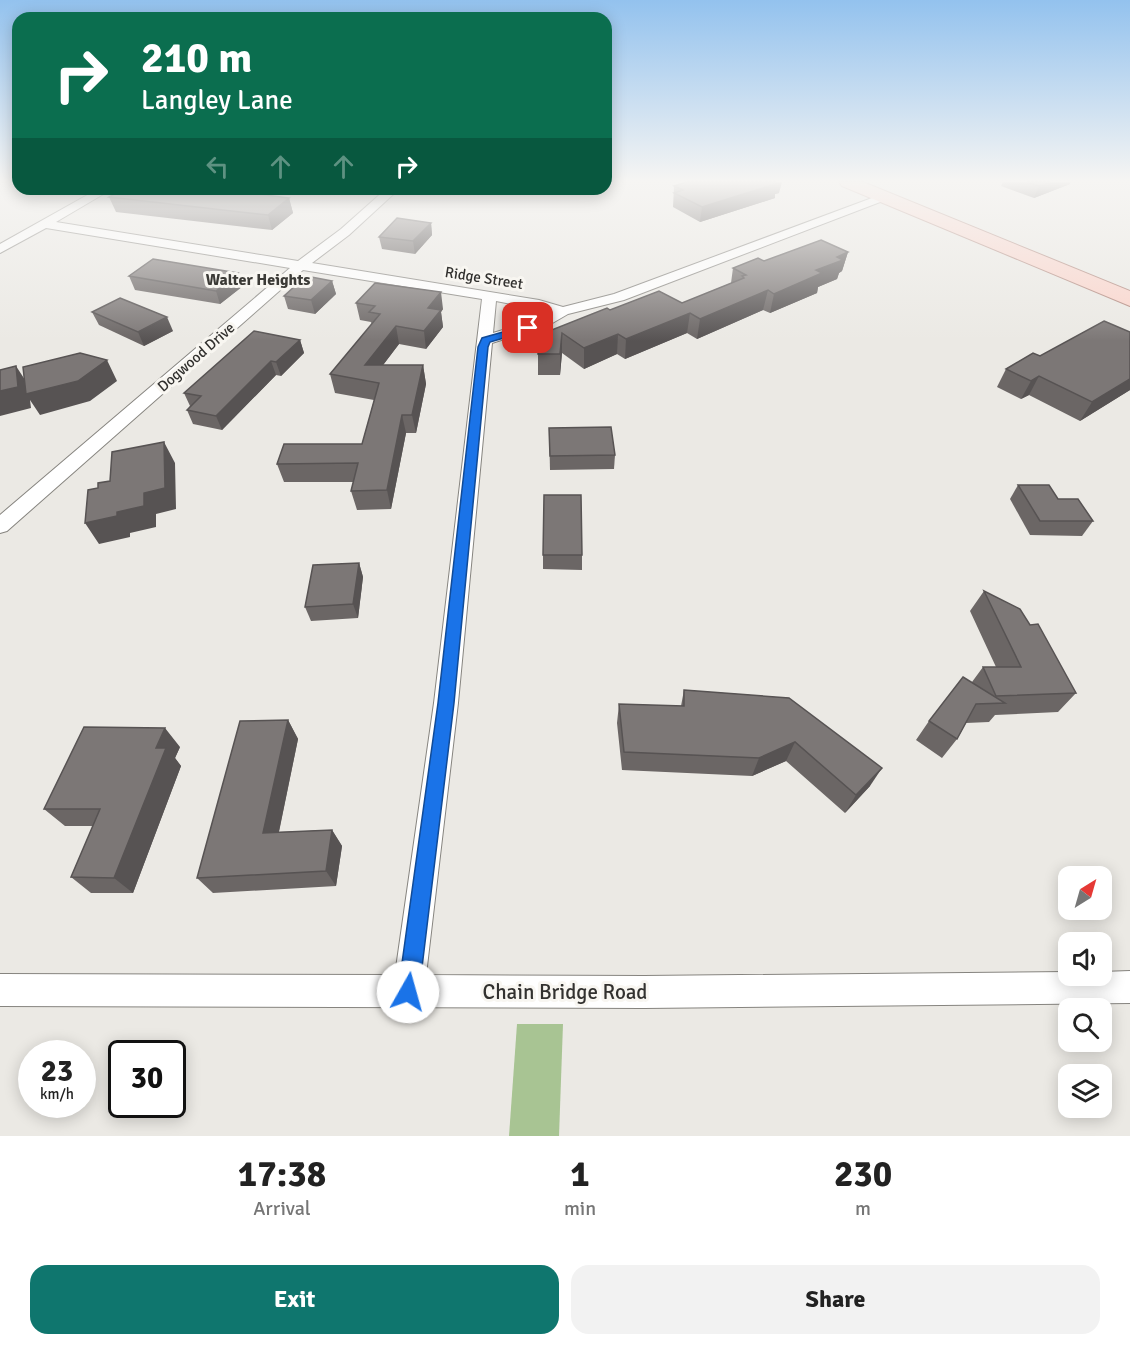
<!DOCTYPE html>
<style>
:root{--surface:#fff;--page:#f2f2f2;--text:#222;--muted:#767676;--accent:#0f766e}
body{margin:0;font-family:Signika,sans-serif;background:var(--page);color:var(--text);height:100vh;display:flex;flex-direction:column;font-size:22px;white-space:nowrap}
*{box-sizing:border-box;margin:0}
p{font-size:20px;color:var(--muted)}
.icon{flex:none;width:33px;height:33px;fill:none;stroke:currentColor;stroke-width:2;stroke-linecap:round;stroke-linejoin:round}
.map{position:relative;height:1136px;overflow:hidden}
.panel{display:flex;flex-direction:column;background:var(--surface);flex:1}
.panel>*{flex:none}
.banner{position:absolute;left:12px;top:12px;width:600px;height:183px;border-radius:18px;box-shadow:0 3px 15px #0003;background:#0b6e4f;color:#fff;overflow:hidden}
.needle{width:39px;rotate:37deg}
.tools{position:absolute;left:1058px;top:866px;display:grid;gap:12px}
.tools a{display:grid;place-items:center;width:54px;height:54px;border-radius:12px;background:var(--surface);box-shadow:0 3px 15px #0003;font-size:30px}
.speed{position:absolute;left:18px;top:1040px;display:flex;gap:12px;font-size:30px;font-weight:700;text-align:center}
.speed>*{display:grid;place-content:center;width:78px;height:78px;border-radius:50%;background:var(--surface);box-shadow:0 3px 15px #0003;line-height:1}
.speed small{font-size:15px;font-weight:400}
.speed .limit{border:3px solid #111;border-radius:9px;background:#fff;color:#111}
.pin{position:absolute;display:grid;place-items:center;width:51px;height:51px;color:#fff;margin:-26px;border-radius:12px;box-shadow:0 3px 9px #0006}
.me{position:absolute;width:66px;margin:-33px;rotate:7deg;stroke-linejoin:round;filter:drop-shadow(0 0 4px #0008)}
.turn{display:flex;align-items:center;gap:21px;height:126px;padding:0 30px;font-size:27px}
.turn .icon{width:78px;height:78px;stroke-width:2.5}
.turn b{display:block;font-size:42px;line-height:51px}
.lanes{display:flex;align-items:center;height:57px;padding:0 30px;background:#0003;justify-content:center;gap:30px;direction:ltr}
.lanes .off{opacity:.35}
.eta{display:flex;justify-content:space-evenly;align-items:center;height:102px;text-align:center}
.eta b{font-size:36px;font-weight:700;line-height:42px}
.action{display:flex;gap:12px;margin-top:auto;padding:12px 30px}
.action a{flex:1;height:69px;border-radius:18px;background:var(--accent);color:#fff;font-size:24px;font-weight:700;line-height:69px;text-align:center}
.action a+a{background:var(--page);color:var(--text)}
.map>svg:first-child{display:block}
.forest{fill:#a8c493}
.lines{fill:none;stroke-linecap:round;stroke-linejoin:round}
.minor-casing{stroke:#86847f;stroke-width:2}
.primary-casing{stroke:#b1887e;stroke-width:2}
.minor{fill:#fff;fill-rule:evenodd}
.primary{fill:#fad4cb;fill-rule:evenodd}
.wall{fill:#6b6665}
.shaded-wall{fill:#575353}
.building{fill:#7c7776;stroke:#575353;stroke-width:1.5}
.route{fill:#1a73e8;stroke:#114b97;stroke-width:1.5}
.labels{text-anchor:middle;stroke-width:6;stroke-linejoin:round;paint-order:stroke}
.far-street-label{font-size:15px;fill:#32312f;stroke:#f8f6f1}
.far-neighbourhood-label{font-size:16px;font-weight:bold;fill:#3b3a36;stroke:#f8f6f1}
.near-street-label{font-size:21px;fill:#32312f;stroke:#f8f6f1}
</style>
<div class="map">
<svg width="1130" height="1136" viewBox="0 0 1130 1136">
<rect width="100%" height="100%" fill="#ebe9e4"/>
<polygon class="forest" points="517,1024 563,1024 559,1136 509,1136"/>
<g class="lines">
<g class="minor-casing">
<path id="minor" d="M98 189H112L56 222 298 261 341 229 386 189H399L349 235 312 263 539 300 563 307 614 294 880 195H888V199L624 300 568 314 549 325 492 343 458 703 426 975 644 976 1068 972V975H1101V972L1130 971V1003L644 1008 0 1006V974L395 975 434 703 482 299 303 270 7 531 0 533V515L290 268 46 228 0 253V244ZM496 301 551 312 539 319 493 333Z"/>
</g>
<g class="primary-casing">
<polygon id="primary" points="839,182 863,182 1130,291 1130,306 842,186"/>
</g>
<use href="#minor" class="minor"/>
<use href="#primary" class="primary"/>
</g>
<g class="wall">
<polygon points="1003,182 1070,182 1070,184 1034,198 1001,186"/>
<polygon points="674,186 779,193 775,194 775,198 700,222 673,207"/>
<polygon points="124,189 238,189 239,192 289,198 293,213 272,230 116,212 109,197"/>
<polygon points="431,223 432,235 415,254 382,249 379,237"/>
<polygon points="848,252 842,271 839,273 837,279 818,287 817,293 770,313 763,310 697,339 687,333 625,359 617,354 584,369 562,353 560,375 538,375 538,354 539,335 610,310 682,303 731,283 733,268 764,261"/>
<polygon points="129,276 243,286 220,304 135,290"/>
<polygon points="332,281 336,294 315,314 288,309 284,296"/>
<polygon points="356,303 443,309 441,312 443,327 426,349 399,344 383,365 423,365 426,384 416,433 406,433 391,509 357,510 351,491 354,482 284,482 277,464 362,444 374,400 335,393 330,374 372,325 371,322 360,320"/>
<polygon points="92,312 173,331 144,346 99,325"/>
<polygon points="300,340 304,353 281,376 276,375 222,430 193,424 187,410 190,406 184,393"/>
<polygon points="1040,356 1130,390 1080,421 1029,395 1021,399 997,387 1006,369"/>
<polygon points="549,428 615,455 614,469 550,470"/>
<polygon points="1018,485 1093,521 1082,536 1030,535 1010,499"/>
<polygon points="543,555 582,555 582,570 543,569"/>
<polygon points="359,563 363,577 358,618 311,621 305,607"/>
<polygon points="984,591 1030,625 1076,693 1058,712 995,715 989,722 966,723 957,739 942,758 916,740 929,721 972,682 983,667 996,667 970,611"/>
<polygon points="684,690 789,698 870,786 845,813 786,761 752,776 622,770 617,723 619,704 681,706"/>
<polygon points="288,720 298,739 279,832 332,830 342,846 336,886 213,893 197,878"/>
<polygon points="180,747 175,758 181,766 133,893 91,893 71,877 93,826 65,826 44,809"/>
</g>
<g class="shaded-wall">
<polygon points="774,182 782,182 779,193 775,194 775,198 700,222 702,207"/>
<polygon points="1051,182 1070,182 1070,184 1034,198 1039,186"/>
<polygon points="219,189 238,189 239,192"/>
<polygon points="289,198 293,213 272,230 268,215"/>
<polygon points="431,223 432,235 415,254 413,241"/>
<polygon points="848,252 842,271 839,273 837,279 818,287 817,293 770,313 774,294 816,270 837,257"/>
<polygon points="238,273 243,286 220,304 216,291"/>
<polygon points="332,281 336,294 315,314 311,300"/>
<polygon points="768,290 763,310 697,339 700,319"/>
<polygon points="441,292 443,309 441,312 443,327 426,349 424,331 428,308"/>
<polygon points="690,313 687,333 625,359 626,339"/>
<polygon points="167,317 173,331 144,346 138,332"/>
<polygon points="396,326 399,344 371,381 365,365"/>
<polygon points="562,333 562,353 560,375 560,354"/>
<polygon points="618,334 617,354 584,369 584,348"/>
<polygon points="300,340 304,353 281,376 276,362"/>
<polygon points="107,360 117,381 90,401 40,415 30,400 31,408 0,416 0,391 16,366 29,386"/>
<polygon points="271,361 276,375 222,430 216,416"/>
<polygon points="423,365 426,384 416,433 412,415"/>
<polygon points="1039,376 1029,395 1021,399 1031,381"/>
<polygon points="1130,379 1130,390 1080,421 1092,402"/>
<polygon points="402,415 406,433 391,509 387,490"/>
<polygon points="164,442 175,463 176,509 156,514 156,527 130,533 130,537 99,544 85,523 117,512 144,493"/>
<polygon points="359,563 363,577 358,618 353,604"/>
<polygon points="288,720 298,739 275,850 263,833"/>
<polygon points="165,728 180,747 175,758 181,766 133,893 114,878 156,748"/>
<polygon points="795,742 786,761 752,776 759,758"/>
<polygon points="882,768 870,786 845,813 856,795"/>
<polygon points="332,830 342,846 336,886 326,871"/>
</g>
<g class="building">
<polygon points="687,182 775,182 778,183 702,207 674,193 683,190 674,186"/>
<polygon points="1026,182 1051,182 1039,186"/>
<polygon points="124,189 219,189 289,198 268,215 109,197"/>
<polygon points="397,218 431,223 413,241 379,237"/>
<polygon points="821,240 848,252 837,257 843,260 816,270 822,273 774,294 768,290 700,319 690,313 626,339 618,334 584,348 562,333 560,354 538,354 539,335 607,308 610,310 659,291 682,303 744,278 742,276 746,275 733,268 758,258 764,261"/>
<polygon points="153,259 238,273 216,291 129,276"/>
<polygon points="306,276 332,281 311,300 284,296"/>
<polygon points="375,283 441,292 428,308 441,310 424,331 396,326 365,365 423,365 412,415 402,415 387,490 351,491 358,463 277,464 284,444 362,444 379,383 330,374 380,314 369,312 375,306 356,303"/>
<polygon points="120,298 167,317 138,332 92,312"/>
<polygon points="1104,321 1130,332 1130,379 1092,402 1039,376 1031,381 1006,369 1033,353 1040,356"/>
<polygon points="254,331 300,340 276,362 271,361 216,416 187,410 201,396 184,393"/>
<polygon points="80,353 107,360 78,381 26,394 23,367"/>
<polygon points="16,366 18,387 0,391 0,370"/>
<polygon points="611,427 615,455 550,456 549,428"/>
<polygon points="164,442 165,488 144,493 144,506 117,512 117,516 85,523 88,490 98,488 98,483 110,481 112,452"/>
<polygon points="1018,485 1049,485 1058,499 1078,499 1093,521 1040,521"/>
<polygon points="544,495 581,495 582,555 543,555"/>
<polygon points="359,563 353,604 305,607 313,565"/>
<polygon points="984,591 1020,609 1030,625 1038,624 1076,693 996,696 983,667 1021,667"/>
<polygon points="963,677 1005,703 976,704 957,739 929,721"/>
<polygon points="684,690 789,698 882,768 856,795 795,742 759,758 624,752 619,704 684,706"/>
<polygon points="288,720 263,833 332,830 326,871 197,878 240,721"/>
<polygon points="84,727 165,728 156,748 166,748 114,878 71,877 100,809 44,809"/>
</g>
<linearGradient id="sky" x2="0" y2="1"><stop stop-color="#93c2ee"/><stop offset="0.53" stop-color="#f6f5f3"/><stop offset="1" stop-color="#f6f5f3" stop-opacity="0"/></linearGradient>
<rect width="1130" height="341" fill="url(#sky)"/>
<polygon class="route" points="528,325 531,326 531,330 490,342 488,347 454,703 419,992 416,1000 408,1003 401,1000 398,992 438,703 478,347 482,338"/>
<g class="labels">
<g class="far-street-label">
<text transform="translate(484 278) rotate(9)" y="5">Ridge Street</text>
<text transform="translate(196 357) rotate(-41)" y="5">Dogwood Drive</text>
</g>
<g class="far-neighbourhood-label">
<text x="258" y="285">Walter Heights</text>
</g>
<g class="near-street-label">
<text x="565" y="999">Chain Bridge Road</text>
</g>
</g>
</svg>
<div class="tools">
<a><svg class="needle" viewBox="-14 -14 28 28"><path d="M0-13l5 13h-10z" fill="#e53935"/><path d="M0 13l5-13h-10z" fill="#767676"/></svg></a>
<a><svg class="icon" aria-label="sound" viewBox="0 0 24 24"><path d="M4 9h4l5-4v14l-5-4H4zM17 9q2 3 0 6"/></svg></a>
<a><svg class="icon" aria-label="search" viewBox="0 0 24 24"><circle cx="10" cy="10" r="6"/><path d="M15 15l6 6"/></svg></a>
<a><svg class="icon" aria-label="layers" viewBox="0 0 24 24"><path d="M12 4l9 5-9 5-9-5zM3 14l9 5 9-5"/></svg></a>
</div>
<div class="speed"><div>23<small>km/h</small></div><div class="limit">30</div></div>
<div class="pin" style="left:528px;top:328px;background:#d93025"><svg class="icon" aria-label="arrive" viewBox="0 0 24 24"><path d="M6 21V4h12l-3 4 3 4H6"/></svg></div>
<svg class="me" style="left:408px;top:992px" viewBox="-20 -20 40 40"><circle r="19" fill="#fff"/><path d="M0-13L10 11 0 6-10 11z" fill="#1a73e8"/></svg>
<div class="banner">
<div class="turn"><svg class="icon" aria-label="right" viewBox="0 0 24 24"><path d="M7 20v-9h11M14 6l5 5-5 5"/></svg><div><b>210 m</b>Langley Lane</div></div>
<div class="lanes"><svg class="icon off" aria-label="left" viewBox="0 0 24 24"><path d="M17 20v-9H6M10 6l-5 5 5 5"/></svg><svg class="icon off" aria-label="ahead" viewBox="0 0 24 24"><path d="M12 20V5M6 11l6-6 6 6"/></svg><svg class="icon off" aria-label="ahead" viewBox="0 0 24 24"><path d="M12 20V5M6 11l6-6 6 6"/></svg><svg class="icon" aria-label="right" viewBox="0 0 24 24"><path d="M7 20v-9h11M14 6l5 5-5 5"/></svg></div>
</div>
</div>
<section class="panel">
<div class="eta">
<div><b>17:38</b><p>Arrival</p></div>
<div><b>1</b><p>min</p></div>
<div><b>230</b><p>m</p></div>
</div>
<div class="action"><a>Exit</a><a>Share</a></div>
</section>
